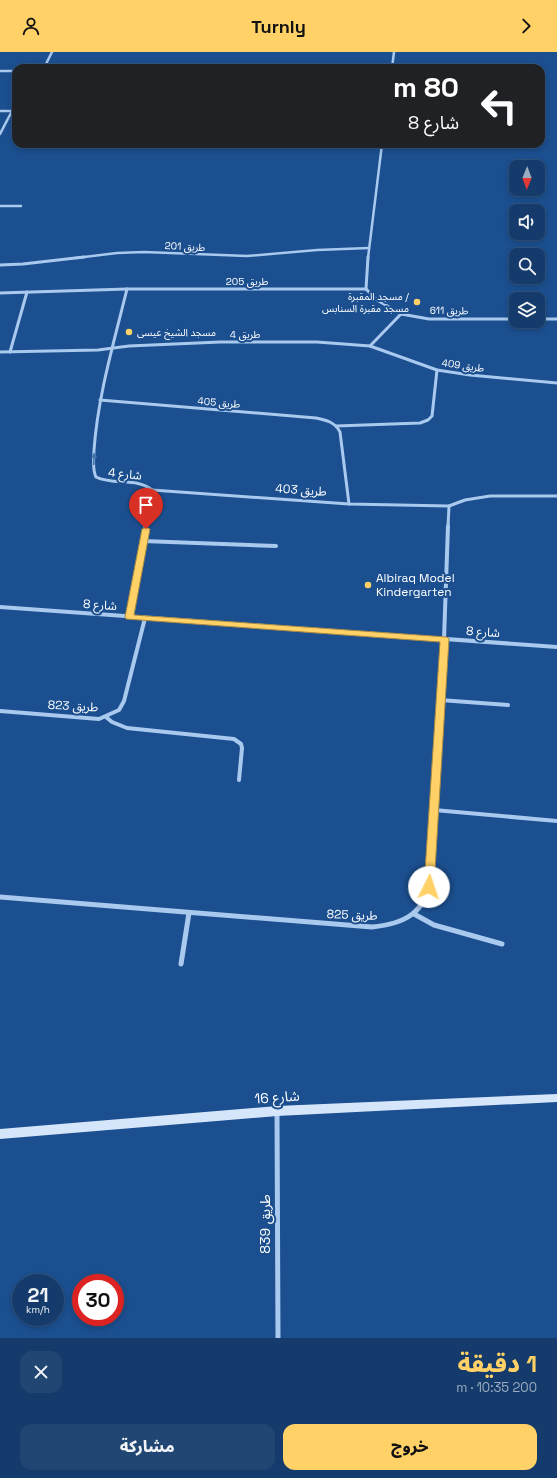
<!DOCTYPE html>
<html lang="ar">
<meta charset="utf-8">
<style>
:root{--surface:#143b6b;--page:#214673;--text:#f1f3f6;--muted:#9dadc1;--line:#33557e;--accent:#ffd166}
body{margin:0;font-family:"Space Grotesk","Noto Sans Arabic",sans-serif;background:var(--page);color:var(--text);direction:rtl;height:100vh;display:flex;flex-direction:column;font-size:15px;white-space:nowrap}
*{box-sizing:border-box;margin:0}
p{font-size:13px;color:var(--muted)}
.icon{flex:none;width:22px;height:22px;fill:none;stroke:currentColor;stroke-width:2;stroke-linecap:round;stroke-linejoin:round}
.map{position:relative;height:1286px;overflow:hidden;direction:ltr}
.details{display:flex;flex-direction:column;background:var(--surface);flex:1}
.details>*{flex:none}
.banner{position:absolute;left:12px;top:12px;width:533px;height:84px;border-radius:12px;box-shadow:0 2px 6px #0003,0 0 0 1px var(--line);direction:rtl;background:#202124;color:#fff;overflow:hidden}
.needle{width:26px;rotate:181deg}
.buttons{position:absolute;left:509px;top:108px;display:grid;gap:8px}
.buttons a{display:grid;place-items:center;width:36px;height:36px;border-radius:8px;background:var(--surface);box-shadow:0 2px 6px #0003,0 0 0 1px var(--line);font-size:20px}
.speed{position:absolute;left:12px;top:1222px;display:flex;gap:8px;font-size:20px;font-weight:700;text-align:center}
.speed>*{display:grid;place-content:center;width:52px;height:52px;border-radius:50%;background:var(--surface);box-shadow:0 2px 6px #0003,0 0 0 1px var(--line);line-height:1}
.speed small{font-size:10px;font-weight:400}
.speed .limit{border:6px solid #d22;background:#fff;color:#111}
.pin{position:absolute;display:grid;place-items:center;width:34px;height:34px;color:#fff;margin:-41px -17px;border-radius:50% 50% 50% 0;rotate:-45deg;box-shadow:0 0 4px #0007}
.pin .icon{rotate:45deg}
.me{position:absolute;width:44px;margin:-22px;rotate:4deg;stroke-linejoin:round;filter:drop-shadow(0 0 3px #0008)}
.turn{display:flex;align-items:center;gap:14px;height:84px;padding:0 20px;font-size:18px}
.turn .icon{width:52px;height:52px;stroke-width:2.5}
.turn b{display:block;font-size:28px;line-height:34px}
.round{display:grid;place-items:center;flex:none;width:42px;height:42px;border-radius:12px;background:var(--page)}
.summary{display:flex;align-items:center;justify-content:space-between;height:68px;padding:0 20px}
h1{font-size:24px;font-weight:800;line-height:30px;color:var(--accent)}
.primary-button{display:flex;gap:8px;margin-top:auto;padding:8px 20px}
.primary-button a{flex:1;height:46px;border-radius:12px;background:var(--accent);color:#111;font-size:16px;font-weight:800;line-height:46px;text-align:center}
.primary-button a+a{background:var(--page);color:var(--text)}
header{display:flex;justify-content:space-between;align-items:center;height:52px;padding:0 20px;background:var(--accent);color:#111;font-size:18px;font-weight:800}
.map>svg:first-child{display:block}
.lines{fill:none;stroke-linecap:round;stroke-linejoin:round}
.street-far3{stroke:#a9c9ee;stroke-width:2.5}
.street-far2{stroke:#a9c9ee;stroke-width:3}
.street-far1{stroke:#a9c9ee;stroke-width:4}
.street{stroke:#a9c9ee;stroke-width:5}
.secondary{fill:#d6e6fa;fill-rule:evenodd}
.oneway{fill:#4674ac}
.route{fill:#ffd166;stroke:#a68842}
.poi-dot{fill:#ffd166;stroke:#1b4f8f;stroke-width:1.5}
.labels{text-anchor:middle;stroke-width:4;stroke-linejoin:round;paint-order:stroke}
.far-street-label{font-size:10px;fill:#fff;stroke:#1b4f8f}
.far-poi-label{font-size:10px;fill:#fff;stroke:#1b4f8f;text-anchor:end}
.street-label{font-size:12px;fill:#fff;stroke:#1b4f8f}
.poi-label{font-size:12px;fill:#fff;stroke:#1b4f8f;text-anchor:start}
.near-street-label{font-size:14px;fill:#fff;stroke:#1b4f8f}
</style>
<header><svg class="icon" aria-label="forward" viewBox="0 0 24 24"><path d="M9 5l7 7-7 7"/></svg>Turnly<svg class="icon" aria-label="person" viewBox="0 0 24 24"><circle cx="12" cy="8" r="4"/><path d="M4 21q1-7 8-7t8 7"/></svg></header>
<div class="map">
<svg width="557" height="1286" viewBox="0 0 557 1286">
<rect width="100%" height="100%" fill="#1b4f8f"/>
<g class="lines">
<g class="street-far3">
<polyline points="44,16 52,0"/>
<polyline points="392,16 394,0"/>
<polyline points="0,19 16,19"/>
<polyline points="0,59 16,59"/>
<polyline points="0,82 12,59"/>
<polyline points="0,154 21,154"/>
<polyline points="76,206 117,201 144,200 247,204 317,198 369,196"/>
<polyline points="368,206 382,92"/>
</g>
<g class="street-far2">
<polyline points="0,213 23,212 84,205"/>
<path d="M127 237C114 290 98 343 94 398 94 407 92 417 96 425 114 434 137 425 152 438L145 475"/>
<polyline points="366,237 377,248 401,262 429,267 516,267"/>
<polyline points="366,237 368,205"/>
<polyline points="0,241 127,237 366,237"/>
<polyline points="538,267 557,267"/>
<polyline points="370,294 401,262"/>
<polyline points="0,300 98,298 129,294 220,290 317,290 370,294 437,318 470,323 557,331"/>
<polyline points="10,300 27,240"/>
<path d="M100 348 316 366C326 368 335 370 340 380L349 452"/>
<polyline points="336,374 420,371 428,368 432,364 437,318"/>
<polyline points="152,438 349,452 449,454 465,448 490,444 557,444"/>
<polyline points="448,475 449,454"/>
</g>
<g class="street-far1">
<polyline points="143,489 276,494"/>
<polyline points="0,555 557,595"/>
<polyline points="129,565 146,474"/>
<polyline points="440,648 508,653"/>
<polyline points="0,659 99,667 119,658 124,649 145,566"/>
<polyline points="106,665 112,670 127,676 234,687 241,692 242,696 239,728"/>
<polyline points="434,758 557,769"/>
<polyline points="430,826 444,587 448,474"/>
</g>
<g class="street">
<path d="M0 845 372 875C404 872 427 861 430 825"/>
<polyline points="414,862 434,873 502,892"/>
<polyline points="181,912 189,861"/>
<polyline points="277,1059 278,1286"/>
</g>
<polygon class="secondary" points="557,1042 557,1050 277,1064 0,1087 0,1077 277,1054"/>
</g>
<defs><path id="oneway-solid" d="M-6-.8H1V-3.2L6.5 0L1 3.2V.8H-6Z"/></defs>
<use class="oneway" href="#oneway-solid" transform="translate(94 407) rotate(-88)"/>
<polygon class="route" points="146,475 150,477 134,563 447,585 449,587 434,835 433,838 425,838 424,835 440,590 126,567 125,565 142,477"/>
<g class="poi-dot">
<circle cx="417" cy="250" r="4"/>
<circle cx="129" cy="280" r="4"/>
<circle cx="368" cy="533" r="4"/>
</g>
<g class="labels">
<g class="far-street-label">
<text transform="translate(185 194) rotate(3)" y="4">طريق 201</text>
<text x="247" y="233">طريق 205</text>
<text transform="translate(449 258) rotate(1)" y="4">طريق 611</text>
<text x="245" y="286">طريق 4</text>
<text transform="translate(463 313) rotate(8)" y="4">طريق 409</text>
<text transform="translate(219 350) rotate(5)" y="4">طريق 405</text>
</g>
<g class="far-poi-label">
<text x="409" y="248">مسجد المقبرة /<tspan x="409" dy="12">مسجد مقبرة السنابس</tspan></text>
<text x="137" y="284" text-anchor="start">مسجد الشيخ عيسى</text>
</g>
<g class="street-label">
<text transform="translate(125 422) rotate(6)" y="4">شارع 4</text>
<text transform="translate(301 438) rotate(4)" y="4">طريق 403</text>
<text transform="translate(100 553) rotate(4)" y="4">شارع 8</text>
<text transform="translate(483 580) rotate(4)" y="4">شارع 8</text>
<text transform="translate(73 654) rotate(3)" y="4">طريق 823</text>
<text transform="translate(352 863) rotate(2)" y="4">طريق 825</text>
</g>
<g class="poi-label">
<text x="376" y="530">Albiraq Model<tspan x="376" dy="14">Kindergarten</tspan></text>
</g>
<g class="near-street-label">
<text transform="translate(277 1045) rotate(-4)" y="5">شارع 16</text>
<text transform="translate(265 1172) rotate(-90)" y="5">طريق 839</text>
</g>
</g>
</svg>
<div class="buttons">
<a><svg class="needle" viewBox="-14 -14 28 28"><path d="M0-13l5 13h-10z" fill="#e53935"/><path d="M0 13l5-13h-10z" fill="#9dadc1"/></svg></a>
<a><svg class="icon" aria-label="sound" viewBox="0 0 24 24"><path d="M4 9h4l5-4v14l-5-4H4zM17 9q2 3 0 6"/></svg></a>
<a><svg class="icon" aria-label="search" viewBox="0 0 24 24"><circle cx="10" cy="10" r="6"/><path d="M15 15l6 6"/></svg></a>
<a><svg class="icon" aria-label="layers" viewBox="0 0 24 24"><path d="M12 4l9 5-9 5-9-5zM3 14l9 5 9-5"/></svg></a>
</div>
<div class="speed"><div>21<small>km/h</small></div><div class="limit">30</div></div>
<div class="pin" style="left:146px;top:477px;background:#d93025"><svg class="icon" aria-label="arrive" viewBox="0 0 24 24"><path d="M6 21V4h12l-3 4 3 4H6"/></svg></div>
<svg class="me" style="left:429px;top:835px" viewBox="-20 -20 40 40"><circle r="19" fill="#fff"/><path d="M0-13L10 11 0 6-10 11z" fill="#ffd166"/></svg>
<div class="banner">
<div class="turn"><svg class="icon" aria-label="left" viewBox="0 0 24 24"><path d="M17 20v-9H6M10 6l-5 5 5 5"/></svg><div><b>80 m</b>شارع 8</div></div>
</div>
</div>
<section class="details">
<div class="summary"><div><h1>1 دقيقة</h1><p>200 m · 10:35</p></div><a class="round"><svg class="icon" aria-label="close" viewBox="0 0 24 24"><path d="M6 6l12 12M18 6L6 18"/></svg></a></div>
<div class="primary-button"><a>خروج</a><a>مشاركة</a></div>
</section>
